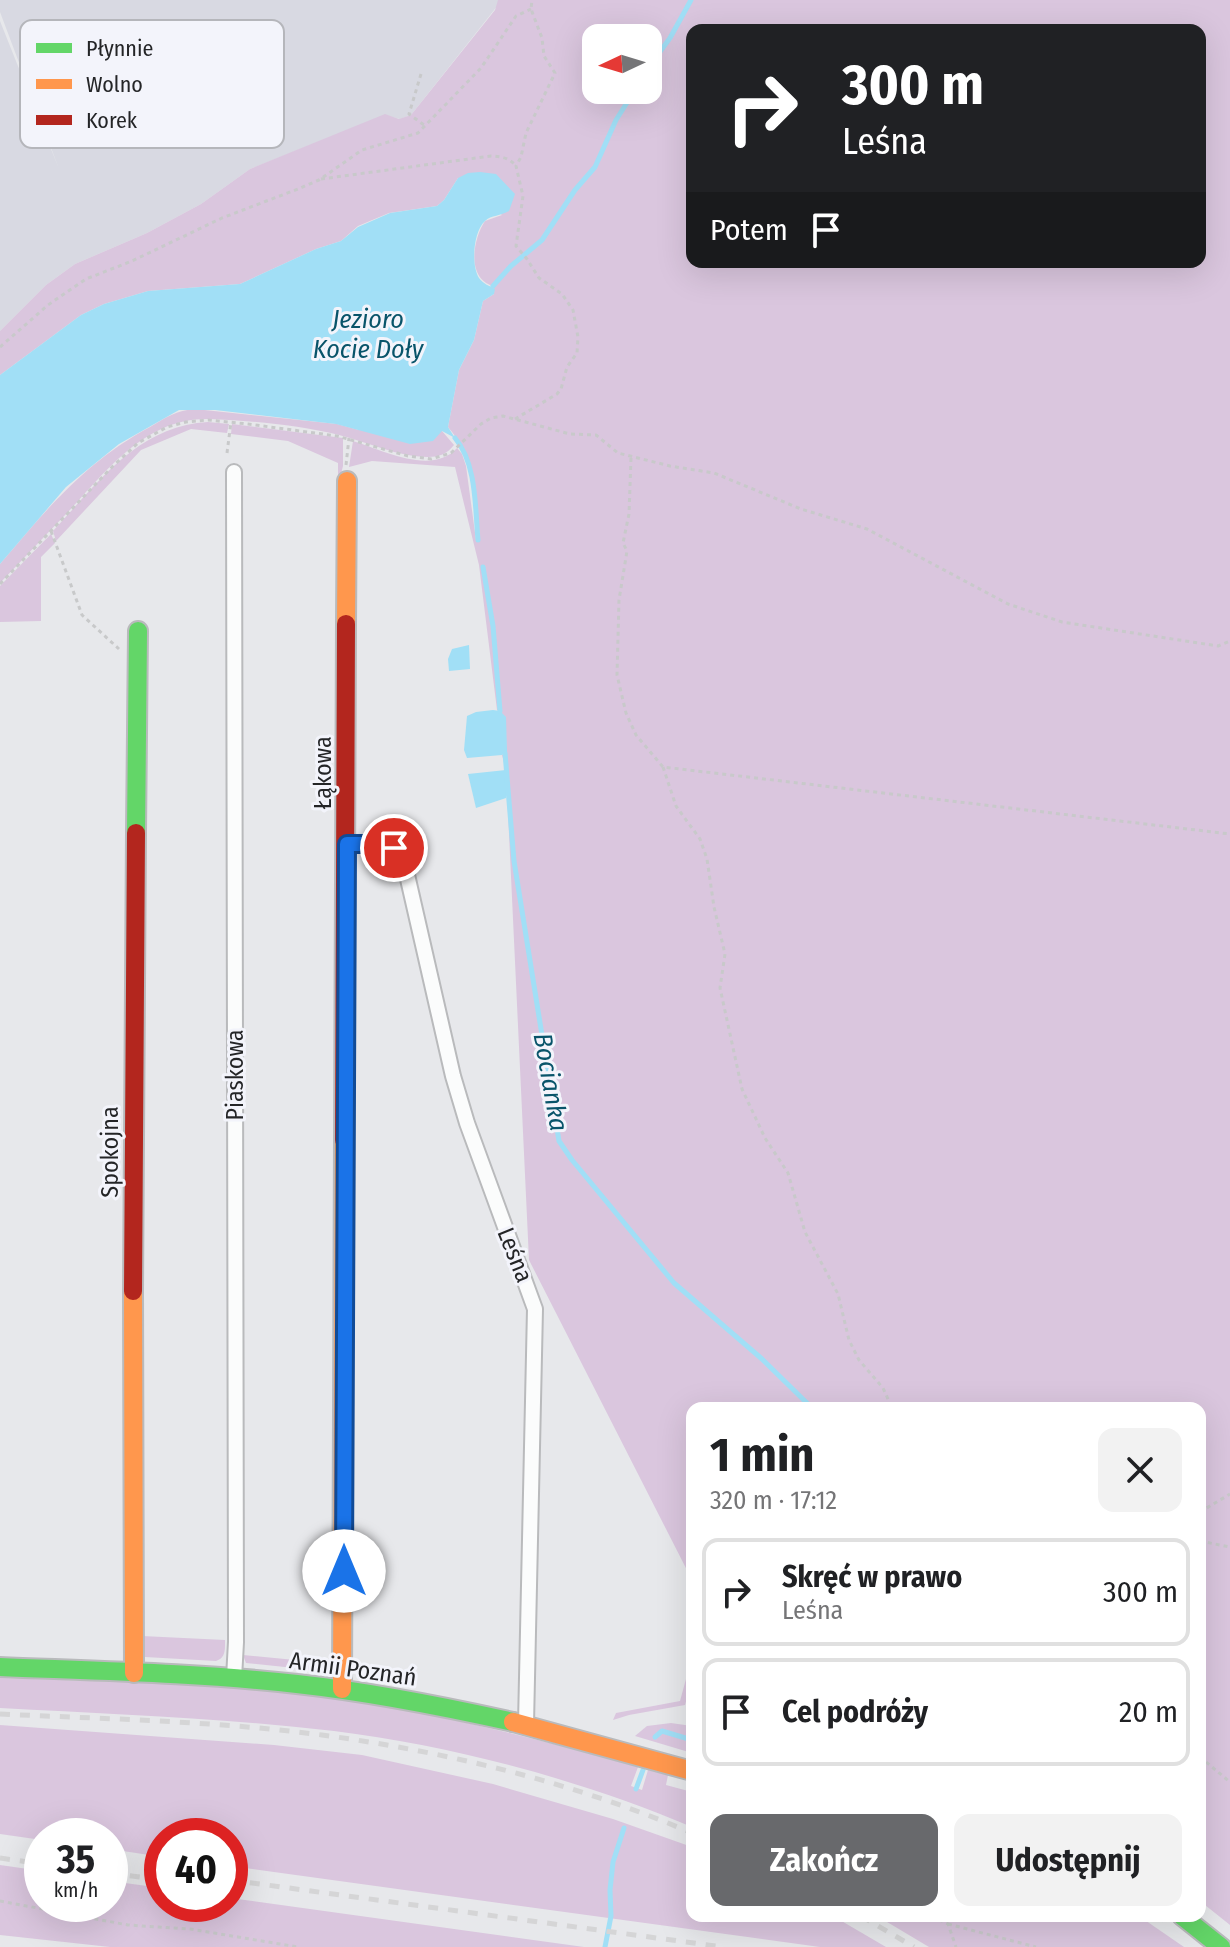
<!DOCTYPE html>
<html lang="pl">
<meta charset="utf-8">
<style>
:root{--surface:#fff;--page:#f2f2f2;--text:#202124;--muted:#757577;--line:#e0e0e0;--accent:#68696c}
body{margin:0;font-family:"Fira Sans Condensed",sans-serif;background:var(--page);color:var(--text);height:100vh;display:flex;flex-direction:column;font-size:30px;white-space:nowrap}
*{box-sizing:border-box;margin:0}
p{font-size:26px;color:var(--muted)}
.icon{flex:none;width:44px;height:44px;fill:none;stroke:currentColor;stroke-width:2;stroke-linecap:round;stroke-linejoin:round}
.map{position:relative;flex:1;overflow:hidden}
.details{position:absolute;left:686px;top:1402px;width:520px;height:520px;display:flex;flex-direction:column;background:var(--surface);border-radius:16px;box-shadow:0 8px 32px #0002}
.details>*{flex:none}
.guide{position:absolute;left:686px;top:24px;width:520px;height:244px;border-radius:16px;box-shadow:0 8px 32px #0002;background:#202124;color:#fff;overflow:hidden}
.needle{width:52px;rotate:266deg}
.fabs{position:absolute;left:582px;top:24px;display:grid;gap:16px}
.fabs a{display:grid;place-items:center;width:80px;height:80px;border-radius:16px;background:var(--surface);box-shadow:0 8px 32px #0002;font-size:40px}
.speed{position:absolute;left:24px;top:1818px;display:flex;gap:16px;font-size:40px;font-weight:700;text-align:center}
.speed>*{display:grid;place-content:center;width:104px;height:104px;border-radius:50%;background:var(--surface);box-shadow:0 8px 32px #0002;line-height:1}
.speed small{font-size:20px;font-weight:400}
.speed .limit{border:12px solid #d22;background:#fff;color:#111}
.pin{position:absolute;display:grid;place-items:center;width:68px;height:68px;color:#fff;margin:-34px;border:4px solid #fff;border-radius:50%;box-shadow:0 2px 8px #0007}
.me{position:absolute;width:88px;margin:-44px;rotate:0deg;stroke-linejoin:round;filter:drop-shadow(0 0 6px #0008)}
.turn{display:flex;align-items:center;gap:28px;height:168px;padding:0 24px;font-size:36px}
.turn .icon{width:104px;height:104px;stroke-width:2.5}
.turn b{display:block;font-size:56px;line-height:68px}
.then{display:flex;align-items:center;height:76px;padding:0 24px;background:#0003;gap:16px;font-size:30px}
.round{display:grid;place-items:center;flex:none;width:84px;height:84px;border-radius:16px;background:var(--page)}
.overview{display:flex;align-items:center;justify-content:space-between;height:136px;padding:0 24px}
h1{font-size:48px;font-weight:700;line-height:60px}
.primary-button{display:flex;gap:16px;margin-top:auto;padding:16px 24px}
.primary-button a{flex:1;height:92px;border-radius:16px;background:var(--accent);color:#fff;font-size:32px;font-weight:700;line-height:92px;text-align:center}
.primary-button a+a{background:var(--page);color:var(--text)}
ul{padding:0;list-style:none}
li{display:flex;align-items:center;gap:24px;height:108px;margin:0 16px 12px;padding:0 8px;border:4px solid var(--line);border-radius:16px}
li div{flex:1}
li b{display:block;font-size:30px}
li em{font-style:normal}
.map>svg:first-child{display:block}
.built{fill:#d8d9e2}
.green{fill:#dac6de;fill-rule:evenodd}
.water{fill:#a1dff6}
.lines{fill:none;stroke-linecap:round;stroke-linejoin:round}
.stream{stroke:#a1dff6;stroke-width:5}
.street-casing{stroke:#b9babc;stroke-width:18}
.fast-casing{stroke:#b9babc;stroke-width:22}
.slow-casing{stroke:#b9babc;stroke-width:22}
.jam-casing{stroke:#b9babc;stroke-width:22}
.path{stroke:#c8c9ca;stroke-width:3;stroke-dasharray:4 4;stroke-linecap:butt}
.street{stroke:#fbfcfc;stroke-width:14}
.fast{stroke:#63d668;stroke-width:18}
.slow{stroke:#ff974d;stroke-width:18}
.jam{stroke:#b3261e;stroke-width:18}
.rail{stroke:#d5d5d6;stroke-width:5;stroke-dasharray:10 10;stroke-linecap:butt}
.route-casing{stroke:#114b97;stroke-width:20}
.route{stroke:#1a73e8;stroke-width:14}
.labels{text-anchor:middle;stroke-width:6;stroke-linejoin:round;paint-order:stroke}
.street-label{font-size:24px;fill:#242527;stroke:#f3f4fb}
.water-label{font-size:26px;font-style:italic;fill:#08546a;stroke:#f3f4fb}
.key{fill:#f3f4fb;stroke:#b5b6bb;stroke-width:2}
.key-label{font-size:22px;fill:#242527}
</style>
<div class="map">
<svg width="1230" height="1947" viewBox="0 0 1230 1947">
<rect width="100%" height="100%" fill="#e7e8eb"/>
<polygon class="built" points="0,0 502,0 411,115 400,119 385,115 250,169 201,204 147,233 75,264 46,285 0,331 0,21 59,169 0,12"/>
<g class="green">
<path d="M498 0H1230V1925L1200 1901V1408H692V1580L529 1260 506 770 502 755 505 753 500 711 497 710 479 565 455 467 372 461 349 467 353 441C382 450 432 476 457 448L462 454 466 466 476 540 480 539C475 493 479 464 448 427L459 370 474 340 483 301 494 294 493 286C466 278 473 239 485 221L502 215 458 178 444 200 437 206 389 213 358 226 341 241 316 249 240 284 148 291 104 304 81 315 0 375V331L46 285 75 264 147 233 201 204 250 169 385 114 399 119 411 115 495 10ZM692 30H1200V262H692ZM596 38H648V90H596Z"/>
<path d="M195 409 337 424 359 430 442 431 454 445C447 454 439 457 428 457 398 457 368 442 339 435 298 425 253 421 211 419 147 416 107 470 68 512 45 536 23 559 0 583V564C47 509 85 462 150 427 165 418 177 410 195 409Z"/>
<path d="M208 422 229 424 227 433 191 429 141 450 56 541 53 531C98 483 137 426 208 422Z"/>
<polygon points="232,424 343,438 343,466 338,486 338,463 288,441 231,434"/>
<polygon points="51,534 55,543 41,557 41,621 0,622 0,586"/>
<path d="M142 1636 225 1640C225 1649 226 1658 216 1661L145 1657Z"/>
<polygon points="243,1655 336,1664 335,1670 332,1672 246,1663"/>
<polygon points="692,1657 692,1681 685,1705 629,1715 613,1720 616,1713 680,1701"/>
<path d="M0 1678C97 1681 195 1683 292 1693 410 1706 524 1735 638 1767L631 1786 642 1790 648 1770 668 1775 666 1785 692 1792V1827C581 1780 454 1746 334 1731 223 1718 111 1714 0 1708Z"/>
<polygon points="671,1723 692,1726 692,1753 635,1736 647,1726"/>
<polygon points="0,1725 274,1745 362,1755 493,1784 613,1819 692,1847 692,1916 833,1916 886,1947 820,1947 230,1866 230,1836 162,1836 162,1857 110,1849 110,1836 42,1836 42,1840 0,1834"/>
<polygon points="0,1865 42,1871 42,1904 110,1904 110,1881 162,1888 162,1904 230,1904 230,1898 584,1947 110,1947 0,1935"/>
<polygon points="877,1916 1139,1916 1184,1947 929,1947"/>
</g>
<g class="water">
<path d="M480 172 496 174 515 194 509 211C501 216 491 215 485 221 473 232 471 265 479 278 483 284 490 286 495 289L494 294 483 301 474 340 459 370 448 427 455 438 442 431 433 441 410 444 336 424 215 410H179L119 444 66 487 0 564V375L81 315 104 304 148 291 240 284 316 249 341 241 358 227 390 213 437 206 444 200 458 178 468 173Z"/>
<polygon points="469,645 470,669 449,671 448,659 452,649"/>
<polygon points="493,710 500,711 506,717 507,751 502,755 467,758 464,750 467,716 476,712"/>
<polygon points="506,770 506,798 476,808 468,774"/>
</g>
<g class="lines">
<g class="stream">
<polyline points="648,68 670,38 691,0"/>
<polyline points="493,286 511,266 542,240 575,190 595,167 616,120 635,90"/>
<path d="M455 438C477 464 475 508 478 540"/>
<polyline points="483,567 493,626 500,711"/>
<polyline points="505,753 514,861 559,1141 572,1160 674,1283 762,1359 812,1408"/>
<polyline points="655,1737 662,1731 692,1740"/>
<polyline points="636,1789 643,1770"/>
<polyline points="605,1947 611,1916 610,1890 613,1862 624,1828"/>
</g>
<g class="street-casing">
<g id="street">
<polyline points="234,472 236,1642 234,1678"/>
<path d="M347 844C374 844 392 837 405 866L453 1076 467 1123 535 1309 526 1724"/>
</g>
</g>
<g class="fast-casing">
<g id="fast">
<polyline points="136,833 138,631"/>
<path d="M0 1667C99 1671 199 1673 297 1684 370 1692 441 1706 513 1722"/>
<polyline points="1182,1916 1221,1947"/>
</g>
</g>
<g class="slow-casing">
<g id="slow">
<polyline points="346,624 347,481"/>
<polyline points="133,1291 134,1673"/>
<polyline points="342,1689 344,1140"/>
<polyline points="513,1722 692,1771"/>
</g>
</g>
<g class="jam-casing">
<g id="jam">
<polyline points="344,1140 346,624"/>
<polyline points="133,1291 136,833"/>
</g>
</g>
<g class="path">
<polyline points="421,74 409,114 424,125"/>
<path d="M321 179 491 156C500 156 510 158 516 166"/>
<polyline points="0,347 48,305 86,279 132,261 222,218 298,189 319,180 362,150 418,133 481,68 516,16 531,9"/>
<polyline points="515,419 557,394 561,389 567,367 577,353 578,337 573,310 562,294 539,278 527,259 516,246 523,196 516,166 521,157 526,133 555,73 544,56 542,38 531,9 532,0"/>
<polyline points="227,453 231,422"/>
<polyline points="631,458 629,514 623,543 627,551 619,600 617,675 626,713 636,735 663,767 1230,834"/>
<polyline points="346,465 349,438"/>
<polyline points="51,531 82,615 119,649"/>
<polyline points="0,584 113,466 138,443 167,427 186,422 208,420 248,424 337,436 408,456 431,459 451,453 481,424 491,418 503,416 570,434 596,435 618,453 670,466 714,473 801,509 867,529 1008,604 1062,622 1218,646 1230,641"/>
<polyline points="663,767 676,806 700,839 707,859 714,907 725,954 720,988 742,1089 765,1138 788,1173 805,1232 838,1294 849,1340 859,1360 883,1388 892,1408"/>
<polyline points="1200,1512 1230,1494"/>
<polyline points="1200,1541 1230,1547"/>
<polyline points="1200,1757 1230,1782"/>
<polyline points="0,1901 128,1925 190,1929 298,1947"/>
<polyline points="932,1916 948,1924 956,1947"/>
<polyline points="1155,1916 1163,1921"/>
<polyline points="948,1924 1036,1947"/>
</g>
<use href="#street" class="street"/>
<use href="#fast" class="fast"/>
<use href="#slow" class="slow"/>
<use href="#jam" class="jam"/>
<g class="rail">
<path d="M0 1714C107 1719 215 1721 322 1735 448 1752 575 1783 692 1833"/>
<polyline points="0,1858 42,1864"/>
<polyline points="110,1873 162,1880"/>
<polyline points="230,1880 723,1947"/>
<polyline points="861,1916 914,1947"/>
</g>
</g>
<g class="lines">
<g class="route-casing">
<polyline id="route" points="344,1571 347,844 387,844 394,848"/>
</g>
<use href="#route" class="route"/>
</g>
<g class="labels">
<g class="street-label">
<text transform="translate(323 773) rotate(-90)" y="8">Łąkowa</text>
<text transform="translate(235 1075) rotate(-90)" y="8">Piaskowa</text>
<text transform="translate(110 1152) rotate(-90)" y="8">Spokojna</text>
<text transform="translate(515 1255) rotate(68)" y="8">Leśna</text>
<text transform="translate(353 1669) rotate(8)" y="8">Armii Poznań</text>
</g>
<g class="water-label">
<text x="368" y="328">Jezioro<tspan x="368" dy="30">Kocie Doły</tspan></text>
<text transform="translate(551 1082) rotate(80)" y="9">Bocianka</text>
</g>
</g>
<rect x="20" y="20" width="264" height="128" rx="12" class="key"/>
<rect x="36" y="43" width="36" height="10" fill="#63d668"/>
<rect x="36" y="79" width="36" height="10" fill="#ff974d"/>
<rect x="36" y="115" width="36" height="10" fill="#b3261e"/>
<g class="key-label">
<text x="86" y="56">Płynnie</text>
<text x="86" y="92">Wolno</text>
<text x="86" y="128">Korek</text>
</g>
</svg>
<div class="fabs">
<a><svg class="needle" viewBox="-14 -14 28 28"><path d="M0-13l5 13h-10z" fill="#e53935"/><path d="M0 13l5-13h-10z" fill="#757577"/></svg></a>
</div>
<div class="speed"><div>35<small>km/h</small></div><div class="limit">40</div></div>
<div class="pin" style="left:394px;top:848px;background:#d93025"><svg class="icon" aria-label="arrive" viewBox="0 0 24 24"><path d="M6 21V4h12l-3 4 3 4H6"/></svg></div>
<svg class="me" style="left:344px;top:1571px" viewBox="-20 -20 40 40"><circle r="19" fill="#fff"/><path d="M0-13L10 11 0 6-10 11z" fill="#1a73e8"/></svg>
<div class="guide">
<div class="turn"><svg class="icon" aria-label="right" viewBox="0 0 24 24"><path d="M7 20v-9h11M14 6l5 5-5 5"/></svg><div><b>300 m</b>Leśna</div></div>
<div class="then">Potem<svg class="icon" aria-label="arrive" viewBox="0 0 24 24"><path d="M6 21V4h12l-3 4 3 4H6"/></svg></div>
</div>
<section class="details">
<div class="overview"><div><h1>1 min</h1><p>320 m · 17:12</p></div><a class="round"><svg class="icon" aria-label="close" viewBox="0 0 24 24"><path d="M6 6l12 12M18 6L6 18"/></svg></a></div>
<ul>
<li><svg class="icon" aria-label="right" viewBox="0 0 24 24"><path d="M7 20v-9h11M14 6l5 5-5 5"/></svg><div><b>Skręć w prawo</b><p>Leśna</p></div><em>300 m</em></li>
<li><svg class="icon" aria-label="arrive" viewBox="0 0 24 24"><path d="M6 21V4h12l-3 4 3 4H6"/></svg><div><b>Cel podróży</b></div><em>20 m</em></li>
</ul>
<div class="primary-button"><a>Zakończ</a><a>Udostępnij</a></div>
</section>
</div>
